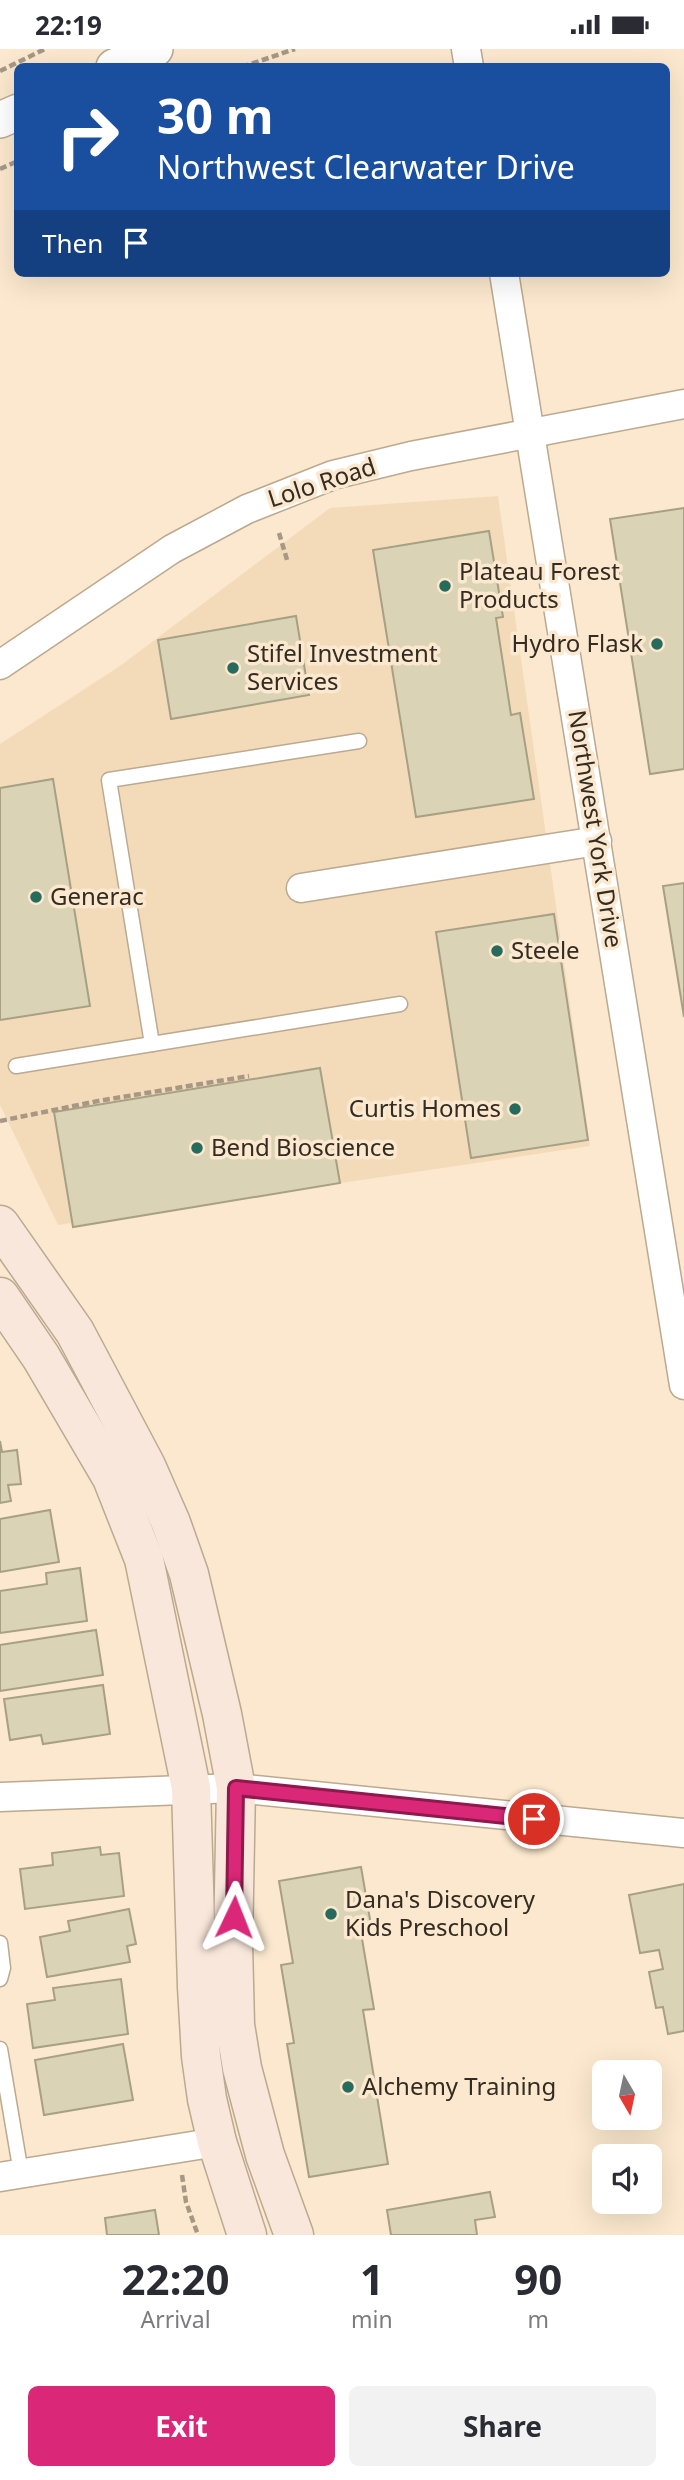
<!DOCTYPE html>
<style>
:root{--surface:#fff;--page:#f2f2f3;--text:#2b2b33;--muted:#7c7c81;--accent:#db2777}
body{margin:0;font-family:"Noto Sans",sans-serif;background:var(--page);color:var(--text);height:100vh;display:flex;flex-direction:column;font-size:26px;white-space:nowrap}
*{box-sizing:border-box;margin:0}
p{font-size:23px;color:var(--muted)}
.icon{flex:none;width:38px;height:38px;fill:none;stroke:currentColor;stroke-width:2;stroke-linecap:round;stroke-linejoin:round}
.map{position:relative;height:2186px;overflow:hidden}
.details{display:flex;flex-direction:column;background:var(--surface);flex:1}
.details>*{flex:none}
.banner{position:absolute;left:14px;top:14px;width:656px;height:214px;border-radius:10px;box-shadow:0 7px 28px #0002;background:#1a4fa0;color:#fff;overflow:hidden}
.needle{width:46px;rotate:171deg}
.buttons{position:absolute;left:592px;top:2011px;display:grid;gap:14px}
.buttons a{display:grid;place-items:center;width:70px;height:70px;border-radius:10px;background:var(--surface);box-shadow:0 7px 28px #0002;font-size:35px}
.pin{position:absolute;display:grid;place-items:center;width:60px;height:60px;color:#fff;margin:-30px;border:4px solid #fff;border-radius:50%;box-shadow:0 2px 7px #0007}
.me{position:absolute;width:77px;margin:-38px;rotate:2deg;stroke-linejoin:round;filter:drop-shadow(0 0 5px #0008)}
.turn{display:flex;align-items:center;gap:24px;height:147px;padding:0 28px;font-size:32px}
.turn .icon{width:91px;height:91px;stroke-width:2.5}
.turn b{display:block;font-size:49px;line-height:60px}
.then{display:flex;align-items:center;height:66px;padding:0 28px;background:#0003;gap:14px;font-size:26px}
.eta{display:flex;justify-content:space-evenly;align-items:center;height:119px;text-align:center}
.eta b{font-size:42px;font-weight:700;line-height:49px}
.action{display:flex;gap:14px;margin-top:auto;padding:14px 28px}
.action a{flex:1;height:80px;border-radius:10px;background:var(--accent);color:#fff;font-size:28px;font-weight:700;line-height:80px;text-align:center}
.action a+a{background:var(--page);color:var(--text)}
.status{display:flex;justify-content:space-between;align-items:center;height:49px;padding:0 35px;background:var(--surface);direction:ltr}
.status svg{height:19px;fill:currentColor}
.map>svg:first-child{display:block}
.built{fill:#f3dbba}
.building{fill:#dad3b5;stroke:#a7a084;stroke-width:2}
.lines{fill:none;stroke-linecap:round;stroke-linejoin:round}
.service-casing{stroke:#bba990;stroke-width:17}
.minor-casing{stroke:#bba990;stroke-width:31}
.tertiary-casing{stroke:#bba990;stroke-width:38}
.secondary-casing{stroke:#bba990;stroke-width:41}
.path{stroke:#a69885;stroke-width:4.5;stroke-dasharray:7 3.5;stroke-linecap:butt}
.service{stroke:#fff;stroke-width:14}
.minor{stroke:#fff;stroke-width:28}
.tertiary{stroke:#fff;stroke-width:35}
.secondary{stroke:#f9e7db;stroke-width:38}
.route-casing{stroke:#8e194d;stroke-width:18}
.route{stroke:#db2777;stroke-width:12}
.poi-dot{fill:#276b5d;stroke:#fbe8ce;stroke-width:2.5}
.labels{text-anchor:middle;stroke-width:7;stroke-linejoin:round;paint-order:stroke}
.street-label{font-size:24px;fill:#332c22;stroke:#fbe8ce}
.poi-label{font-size:24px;fill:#332c22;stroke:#fbe8ce;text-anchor:start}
</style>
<div class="status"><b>22:19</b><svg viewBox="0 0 49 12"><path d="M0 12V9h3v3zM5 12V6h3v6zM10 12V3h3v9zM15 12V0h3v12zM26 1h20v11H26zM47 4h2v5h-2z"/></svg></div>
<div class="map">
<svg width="684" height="2186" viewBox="0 0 684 2186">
<rect width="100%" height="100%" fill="#fbe8ce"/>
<polygon class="built" points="498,447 590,1097 58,1176 0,1056 0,695 120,617 330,459"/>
<g class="building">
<polygon points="684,459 684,720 650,725 610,470"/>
<polygon points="489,482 503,568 496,569 511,666 520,664 534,750 416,768 373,501"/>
<polygon points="296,567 309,646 171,670 158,591"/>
<polygon points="53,730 90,957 0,971 0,739"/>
<polygon points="684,834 684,968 663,837"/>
<polygon points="554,865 588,1091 471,1109 436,883"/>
<polygon points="320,1019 340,1134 73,1178 54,1063"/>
<polygon points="0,1392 2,1403 17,1401 21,1435 8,1436 11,1452 0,1454"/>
<polygon points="50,1461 59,1513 0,1523 0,1470"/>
<polygon points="80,1519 87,1572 0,1584 0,1542 47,1535 46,1524"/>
<polygon points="96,1581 103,1626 0,1642 0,1596"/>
<polygon points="103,1636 110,1685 43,1695 41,1686 10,1691 4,1650"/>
<polygon points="100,1798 101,1806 119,1804 124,1847 25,1860 20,1820 53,1816 52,1804"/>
<polygon points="361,1818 372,1882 361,1884 374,1960 363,1961 388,2115 309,2128 287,1995 294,1994 281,1916 293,1914 279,1832"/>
<polygon points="684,1835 684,1982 668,1985 663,1958 656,1959 649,1923 663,1920 659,1901 640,1904 629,1846"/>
<polygon points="129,1860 136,1895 127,1897 130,1913 47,1928 40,1888 70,1882 68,1872"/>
<polygon points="121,1930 128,1985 33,1999 27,1955 55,1951 53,1939"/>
<polygon points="123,1995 133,2051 44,2066 35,2011"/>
<polygon points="490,2143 495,2168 475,2171 477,2186 391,2186 387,2161"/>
<polygon points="155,2161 159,2186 107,2186 105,2169"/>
</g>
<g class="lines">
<g class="service-casing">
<g id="service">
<polyline points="359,692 109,731 152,995 400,955"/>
<polyline points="16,1017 152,995"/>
<polyline points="0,1894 3,1919 0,1930"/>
<polyline points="0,2000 21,2124"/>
</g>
</g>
<g class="minor-casing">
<g id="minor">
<polyline points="466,0 469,18"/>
<polyline points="504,224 684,1336"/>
<polyline points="0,616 172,500 247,460 333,426 411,407 684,355"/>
<polyline points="301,839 597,792"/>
<polyline points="0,1748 236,1739 684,1784"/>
<polyline points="0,2128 217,2093"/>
</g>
</g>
<g class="tertiary-casing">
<g id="tertiary">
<polyline points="114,18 155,0"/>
<polyline points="0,71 18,63"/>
</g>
</g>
<g class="secondary-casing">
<g id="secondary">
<polyline points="0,1176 75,1283 146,1417 171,1474 189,1525 222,1665 236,1739 233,1894 235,1976 242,2019 265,2106 294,2186"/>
<polyline points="0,1248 41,1308 112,1429 144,1510 191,1739 197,1938 201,2007 207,2050 217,2093 247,2186"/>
</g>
</g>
<g class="path">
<polyline points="242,18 295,0"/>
<polyline points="0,22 45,0"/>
<polyline points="0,120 18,112"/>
<polyline points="279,484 288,514"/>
<polyline points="0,1072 98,1052 249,1027"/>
<polyline points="182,2126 186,2153 198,2186"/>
</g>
<use href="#service" class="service"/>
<use href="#minor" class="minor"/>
<use href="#tertiary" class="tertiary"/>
<use href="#secondary" class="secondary"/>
</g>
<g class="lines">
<g class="route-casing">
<polyline id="route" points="234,1868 236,1739 534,1770"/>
</g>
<use href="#route" class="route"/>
</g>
<g class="poi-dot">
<circle cx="445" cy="537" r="7"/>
<circle cx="657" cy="595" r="7"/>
<circle cx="233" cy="619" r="7"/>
<circle cx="36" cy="848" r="7"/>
<circle cx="497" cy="902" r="7"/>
<circle cx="515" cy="1060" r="7"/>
<circle cx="197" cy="1099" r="7"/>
<circle cx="331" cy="1865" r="7"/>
<circle cx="348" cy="2038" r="7"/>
</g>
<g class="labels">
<g class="street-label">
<text transform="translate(322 434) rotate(-18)" y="8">Lolo Road</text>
<text transform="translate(595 780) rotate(81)" y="8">Northwest York Drive</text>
</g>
<g class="poi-label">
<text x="459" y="531">Plateau Forest<tspan x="459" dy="28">Products</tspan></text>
<text x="643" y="603" text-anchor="end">Hydro Flask</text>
<text x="247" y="613">Stifel Investment<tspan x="247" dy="28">Services</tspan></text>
<text x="50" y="856">Generac</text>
<text x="511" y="910">Steele</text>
<text x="501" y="1068" text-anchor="end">Curtis Homes</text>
<text x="211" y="1107">Bend Bioscience</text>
<text x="345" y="1859">Dana's Discovery<tspan x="345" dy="28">Kids Preschool</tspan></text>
<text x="362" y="2046">Alchemy Training</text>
</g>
</g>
</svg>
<div class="buttons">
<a><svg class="needle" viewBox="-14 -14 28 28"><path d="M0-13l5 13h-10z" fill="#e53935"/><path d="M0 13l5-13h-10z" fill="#7c7c81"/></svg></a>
<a><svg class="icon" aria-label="sound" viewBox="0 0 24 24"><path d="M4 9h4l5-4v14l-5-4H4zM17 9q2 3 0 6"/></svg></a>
</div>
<div class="pin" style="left:534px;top:1770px;background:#d93025"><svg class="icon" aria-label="arrive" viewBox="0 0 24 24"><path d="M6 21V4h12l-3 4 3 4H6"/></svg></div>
<svg class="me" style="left:234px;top:1868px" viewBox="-20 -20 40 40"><path d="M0-17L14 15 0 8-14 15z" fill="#db2777" stroke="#fff" stroke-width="4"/></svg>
<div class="banner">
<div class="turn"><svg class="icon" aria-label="right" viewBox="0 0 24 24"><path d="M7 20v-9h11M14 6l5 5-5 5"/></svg><div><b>30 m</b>Northwest Clearwater Drive</div></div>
<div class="then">Then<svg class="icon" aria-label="arrive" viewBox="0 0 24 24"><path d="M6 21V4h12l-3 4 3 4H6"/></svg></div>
</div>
</div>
<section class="details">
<div class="eta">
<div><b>22:20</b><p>Arrival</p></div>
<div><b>1</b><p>min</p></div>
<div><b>90</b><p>m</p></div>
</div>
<div class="action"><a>Exit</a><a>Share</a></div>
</section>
